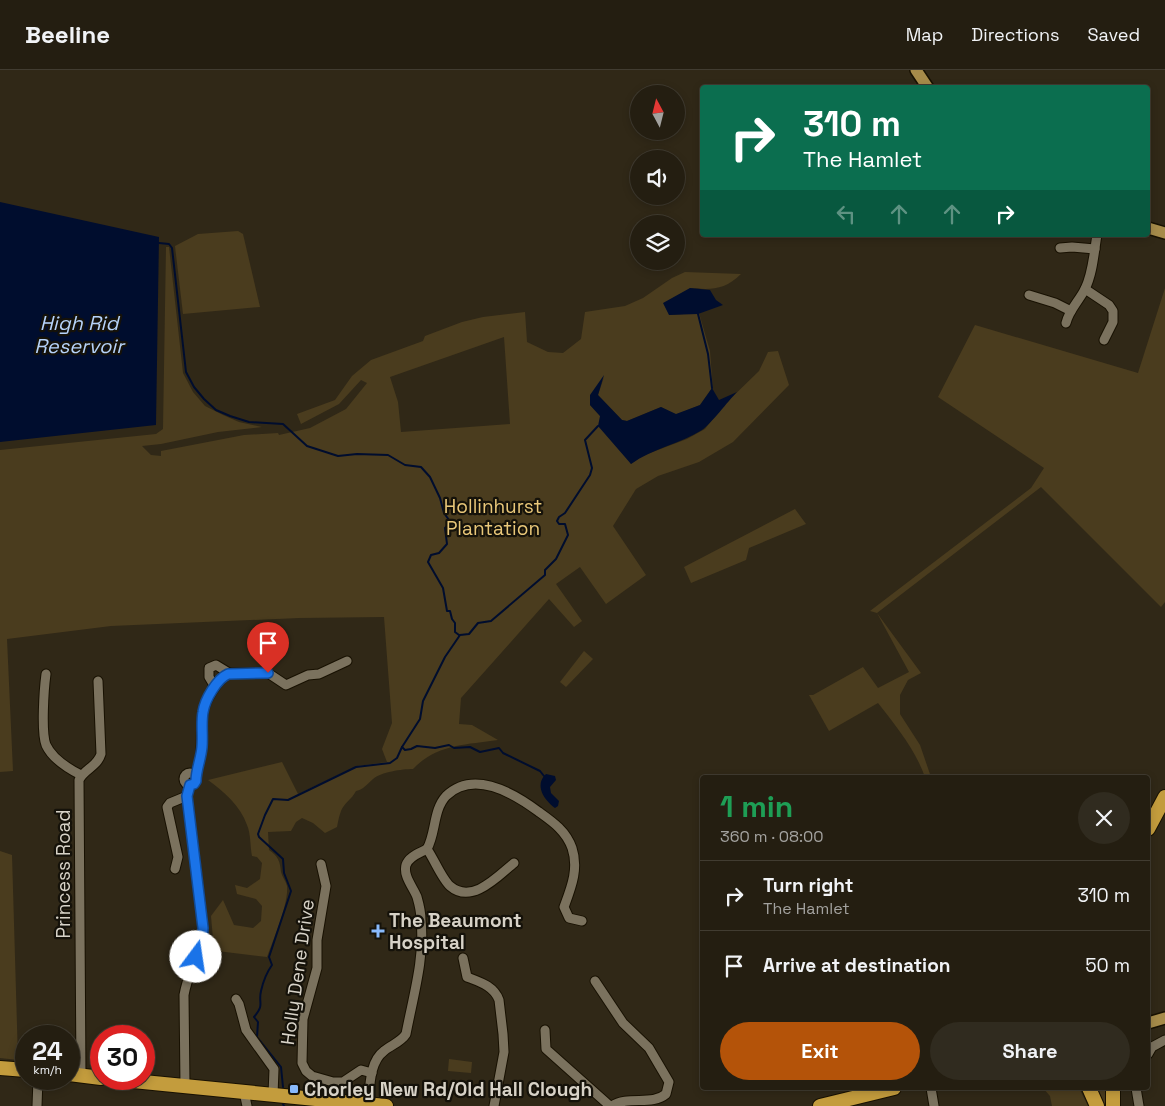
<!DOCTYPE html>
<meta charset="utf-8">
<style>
:root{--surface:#241e11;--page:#302b1f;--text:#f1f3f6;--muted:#a3a29f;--line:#413c31;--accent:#b45309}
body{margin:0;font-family:"Space Grotesk",sans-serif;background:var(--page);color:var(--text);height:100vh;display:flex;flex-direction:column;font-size:19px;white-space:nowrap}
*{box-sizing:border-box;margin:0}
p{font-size:16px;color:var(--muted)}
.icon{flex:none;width:28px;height:28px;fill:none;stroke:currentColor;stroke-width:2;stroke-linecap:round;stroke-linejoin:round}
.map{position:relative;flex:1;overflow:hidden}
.side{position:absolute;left:700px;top:705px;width:450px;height:315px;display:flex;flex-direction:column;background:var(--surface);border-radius:5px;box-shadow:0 2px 8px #0003,0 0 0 1px var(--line)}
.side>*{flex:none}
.top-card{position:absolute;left:700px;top:15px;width:450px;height:152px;border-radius:5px;box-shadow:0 2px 8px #0003,0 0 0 1px var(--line);background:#0b6e4f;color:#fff;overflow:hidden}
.needle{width:32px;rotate:353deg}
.tools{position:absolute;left:630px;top:15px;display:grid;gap:10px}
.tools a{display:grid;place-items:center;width:55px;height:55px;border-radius:50%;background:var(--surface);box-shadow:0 2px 8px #0003,0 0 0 1px var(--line);font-size:25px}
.speed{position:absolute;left:15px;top:955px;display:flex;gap:10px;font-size:25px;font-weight:700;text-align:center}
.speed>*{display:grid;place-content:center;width:65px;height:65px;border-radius:50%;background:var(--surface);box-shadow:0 2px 8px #0003,0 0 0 1px var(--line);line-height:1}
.speed small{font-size:12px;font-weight:400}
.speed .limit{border:8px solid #d22;background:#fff;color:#111}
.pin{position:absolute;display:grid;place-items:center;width:42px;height:42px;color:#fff;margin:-51px -21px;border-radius:50% 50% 50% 0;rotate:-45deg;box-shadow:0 0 5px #0007}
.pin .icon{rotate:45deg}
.me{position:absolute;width:55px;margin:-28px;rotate:14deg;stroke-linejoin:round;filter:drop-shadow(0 0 4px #0008)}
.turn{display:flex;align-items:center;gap:18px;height:105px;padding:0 20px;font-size:22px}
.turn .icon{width:65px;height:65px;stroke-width:2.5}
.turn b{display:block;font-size:35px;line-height:42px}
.lanes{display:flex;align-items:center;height:48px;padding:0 20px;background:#0003;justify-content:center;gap:25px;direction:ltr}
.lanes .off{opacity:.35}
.round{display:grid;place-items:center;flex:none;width:52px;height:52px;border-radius:26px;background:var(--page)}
.headline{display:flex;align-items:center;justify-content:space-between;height:85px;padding:0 20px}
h1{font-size:30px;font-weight:700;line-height:38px;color:#1e9e55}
.cta{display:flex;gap:10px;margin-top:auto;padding:10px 20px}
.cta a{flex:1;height:58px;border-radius:30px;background:var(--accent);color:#fff;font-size:20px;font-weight:700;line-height:58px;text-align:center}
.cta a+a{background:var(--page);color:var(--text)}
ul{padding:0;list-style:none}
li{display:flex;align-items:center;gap:15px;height:70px;padding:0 20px;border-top:1px solid var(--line)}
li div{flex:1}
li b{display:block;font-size:19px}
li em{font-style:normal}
header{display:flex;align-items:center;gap:30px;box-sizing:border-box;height:70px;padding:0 25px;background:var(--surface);border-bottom:1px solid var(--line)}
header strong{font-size:24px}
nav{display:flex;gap:28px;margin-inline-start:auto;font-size:18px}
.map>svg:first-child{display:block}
.green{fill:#4a3c1e;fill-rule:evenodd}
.water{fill:#000d2e}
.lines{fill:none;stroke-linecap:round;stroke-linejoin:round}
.stream{stroke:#000d2e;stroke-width:2}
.minor-casing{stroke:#181102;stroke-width:11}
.major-casing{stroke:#181102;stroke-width:14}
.highway-casing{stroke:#181102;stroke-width:16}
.minor{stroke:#7b725e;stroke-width:9}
.major{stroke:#a68b4a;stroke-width:11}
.highway{stroke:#c39c3d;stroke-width:14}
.route-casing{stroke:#114b97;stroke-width:12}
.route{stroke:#1a73e8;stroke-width:9}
.poi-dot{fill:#89bafc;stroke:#15120a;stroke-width:2}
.labels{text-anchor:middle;stroke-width:4.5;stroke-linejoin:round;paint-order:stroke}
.park-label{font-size:19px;fill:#e9c779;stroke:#15120a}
.street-label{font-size:19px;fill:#d7d2c7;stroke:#15120a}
.poi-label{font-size:19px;font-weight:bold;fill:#d7d2c7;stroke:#15120a;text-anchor:start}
.water-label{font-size:20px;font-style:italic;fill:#b6d3fa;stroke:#15120a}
</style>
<header>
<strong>Beeline</strong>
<nav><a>Map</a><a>Directions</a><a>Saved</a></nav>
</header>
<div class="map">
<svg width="1165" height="1036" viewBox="0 0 1165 1036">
<rect width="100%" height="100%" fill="#302817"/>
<g class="green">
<polygon points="238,161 243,164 260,237 183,244 175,176 198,164"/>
<path d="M166 177H169L183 303 193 322 205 336 223 345 239 352 262 357 218 362 161 374 142 376 151 385 161 386V381L244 365 278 363 279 365 310 358 346 339 367 313 361 310 339 334 301 354 297 344 335 330 352 306 371 290 423 271 425 266 462 252 483 247 525 242 527 272 548 282 563 283 581 269 585 242 625 236 643 228 672 208 685 202 741 204C725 220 711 220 690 218L669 245 699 243 710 281 713 321 712 318 700 335 676 345 661 337 627 351 622 350 598 325 604 307 590 335 600 346 631 394 642 386 687 369 705 359 722 337 759 301 768 282 778 281 789 315 733 372 699 392 658 406 636 419 613 456 646 505 606 534 580 497 556 514 582 551 574 557 549 529 461 628 459 654 472 655 498 670C465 675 437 674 413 699 402 699 381 702 373 709 366 715 364 719 356 721 352 729 344 733 341 741 339 746 338 752 337 757L325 763 313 753 302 748 296 752 291 761 268 762 269 780C278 786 280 791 281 802 282 807 286 811 287 816 289 833 273 870 267 887L209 880 213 869 211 846 223 830 234 855 253 858 261 851 262 836 256 829 237 824 235 815 247 818 260 809 262 793 257 787 252 786C250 777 251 764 247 755 240 735 224 722 208 710L282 692 298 724 357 696 387 692 382 679 392 653 384 547 299 548 111 556 7 569 13 701 0 702V380L156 364 163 359ZM504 267 510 354 401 362 398 332 390 307Z"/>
<path d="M1165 218V532L1161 537 1041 417 877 543 921 603 908 610 900 625V644L920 675 931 707H925C915 679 896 656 878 633L829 661 809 625H813L863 597 878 618 909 602 877 543 870 541 1031 418 1044 398 938 327 975 255 1138 303Z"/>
<polygon points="795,439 806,454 749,478 746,490 691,513 684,497"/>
<polygon points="584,581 593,589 566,617 560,612"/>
<polygon points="0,781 12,785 18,990 0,988"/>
<polygon points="449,989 472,992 471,1003 448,1001"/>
<polygon points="1043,1018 1079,1018 1088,1036 1052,1036 1050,1026"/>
<polygon points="1095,1018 1107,1018 1107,1036 1102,1036"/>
</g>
<g class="water">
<polygon points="0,132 159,167 156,355 0,372"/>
<polygon points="690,218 710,220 716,230 723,235 698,244 669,245 663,233"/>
<path d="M604 305 598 325 622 350 627 351 661 337 676 344 700 335 712 318 719 330 737 322C728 331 711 354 702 360 680 374 653 378 631 394L598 356 600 346 590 335V325Z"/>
<path d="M546 704 555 706 556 710 550 717 551 723 559 731 558 736 555 738C544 730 534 715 546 704Z"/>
</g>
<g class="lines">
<g class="stream">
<polyline points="159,173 169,174 172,178 186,302 194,317 204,329 216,340 230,346 249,352 283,354 307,376 338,386 357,384 388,385 405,395 421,397 430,407 440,428 444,443 449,450 449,454 445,458 447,474 439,483 431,485 428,492 443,518 447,541 450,541 452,549 455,553 455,562 459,565"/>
<polyline points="698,244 708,284 712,318"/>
<polyline points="402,677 405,680 411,679 417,676 435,678 449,675 454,678 470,677 480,682 499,678 503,683 540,701 544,706"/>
<path d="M283 1017 281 997 257 967 258 952 254 947C265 934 258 934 261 921 263 912 267 902 272 895L269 887 291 821 284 803 283 789 259 767 258 764 265 745 273 729 288 730 356 697 390 693 397 688 402 677 420 649 423 631 445 587 460 565 469 564 478 553 491 551 545 505V500L556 489 568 465 565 454H559L557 451 559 447 565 443 590 405 592 398 585 370 598 356"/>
<polyline points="283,1034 284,1036"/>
</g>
<g class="minor-casing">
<g id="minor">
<polyline points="1060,178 1072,177 1095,179"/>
<polyline points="1085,219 1109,235 1113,241 1113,252 1104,270"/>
<polyline points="1029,225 1055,233 1071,241"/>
<path d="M1066 253C1069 240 1079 231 1085 219 1093 203 1094 182 1097 165"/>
<path d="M46 604C44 619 41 662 46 675 52 688 69 699 81 705"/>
<polyline points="215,617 209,607 209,598 216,595 229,603"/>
<circle cx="190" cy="709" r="6"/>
<path d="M195 705C206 680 198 662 204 639 206 630 212 621 217 614 221 610 223 606 229 603H268L286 615 308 605 319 604 347 591"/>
<path d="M514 793C498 806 472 835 450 816 442 809 434 789 427 779 436 763 433 740 446 726 474 699 515 724 539 742 553 752 566 761 572 778 579 799 571 818 564 837L569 848 582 851"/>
<polyline points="321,794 326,816 317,870 317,898 303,949 302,993 306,1001 312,1006 333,1012 343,1012 361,1000 372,1003"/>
<polyline points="175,799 178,787 167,737 170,733 187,726"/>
<path d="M463 888 467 907C480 912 494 916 499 930L503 964 504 982 494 1036"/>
<path d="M595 911 623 953 649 978 669 1012 666 1024C652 1036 628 1025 612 1036"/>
<polyline points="236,929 239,934 246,960 274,999 273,1025"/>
<polyline points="545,960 546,979 610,1036"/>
<polyline points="1148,984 1152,977 1165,970"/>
<path d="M81 1006 79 710C84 699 97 697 101 684L98 611"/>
<path d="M185 1016 184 925C188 901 201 883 203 857L187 726 190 715"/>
<polyline points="931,1018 934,1036"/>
<polyline points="1136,1018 1139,1036"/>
<polyline points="244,1022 247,1036"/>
<path d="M368 1034C370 1018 369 992 384 981 391 975 401 972 406 964 413 927 425 887 421 850 421 842 419 834 417 827 413 817 403 806 406 795 409 786 420 783 427 779"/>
<polyline points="37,1036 38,1009"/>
</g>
</g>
<g class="major-casing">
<g id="major">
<polyline points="916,0 928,18"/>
<polyline points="1148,158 1165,163"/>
<polyline points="1148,953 1165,948"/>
</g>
</g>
<g class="highway-casing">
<g id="highway">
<polyline points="1148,759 1165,727"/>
<polyline points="0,998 26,1000"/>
<polyline points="69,1004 101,1008"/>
<polyline points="113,1009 386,1036"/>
<polyline points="1089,1018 1097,1036"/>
<polyline points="1113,1018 1113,1036"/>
<polyline points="820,1036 894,1018"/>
</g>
</g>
<use href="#minor" class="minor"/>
<use href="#major" class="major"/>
<use href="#highway" class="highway"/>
</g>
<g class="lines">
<g class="route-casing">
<path id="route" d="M196 887 202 873 203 858 187 726 190 715 194 714 196 711C196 700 201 689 202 677 203 665 201 653 203 642 205 629 217 609 228 604L268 603"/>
</g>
<use href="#route" class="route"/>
</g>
<g class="poi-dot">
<path d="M375.5 853.5h5v5h5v5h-5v5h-5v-5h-5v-5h5z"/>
<rect x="289" y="1014" width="10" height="10" rx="2.5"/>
</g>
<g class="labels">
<g class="park-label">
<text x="493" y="443">Hollinhurst<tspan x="493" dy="22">Plantation</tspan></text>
</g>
<g class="street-label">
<text transform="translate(63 804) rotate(-90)" y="7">Princess Road</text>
<text transform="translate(297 902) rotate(-82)" y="7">Holly Dene Drive</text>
</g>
<g class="poi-label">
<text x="389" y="857">The Beaumont<tspan x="389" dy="22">Hospital</tspan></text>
<text x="304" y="1026">Chorley New Rd/Old Hall Clough</text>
</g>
<g class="water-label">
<text x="79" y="260">High Rid<tspan x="79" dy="23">Reservoir</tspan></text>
</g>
</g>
</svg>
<div class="tools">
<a><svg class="needle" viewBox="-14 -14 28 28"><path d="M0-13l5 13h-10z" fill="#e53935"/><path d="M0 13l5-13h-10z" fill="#a3a29f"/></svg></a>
<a><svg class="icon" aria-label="sound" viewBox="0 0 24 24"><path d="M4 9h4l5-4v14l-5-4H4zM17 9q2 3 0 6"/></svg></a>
<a><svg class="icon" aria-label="layers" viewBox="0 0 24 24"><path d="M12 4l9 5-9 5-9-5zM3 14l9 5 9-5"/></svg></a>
</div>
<div class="speed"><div>24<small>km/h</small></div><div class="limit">30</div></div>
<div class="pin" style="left:268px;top:603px;background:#d93025"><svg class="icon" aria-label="arrive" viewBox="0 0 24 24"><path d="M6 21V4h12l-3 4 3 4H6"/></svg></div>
<svg class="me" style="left:196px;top:887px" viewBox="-20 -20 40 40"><circle r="19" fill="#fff"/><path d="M0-13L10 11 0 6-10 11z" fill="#1a73e8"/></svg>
<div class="top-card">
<div class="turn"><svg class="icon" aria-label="right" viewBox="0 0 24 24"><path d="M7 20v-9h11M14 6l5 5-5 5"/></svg><div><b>310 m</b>The Hamlet</div></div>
<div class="lanes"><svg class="icon off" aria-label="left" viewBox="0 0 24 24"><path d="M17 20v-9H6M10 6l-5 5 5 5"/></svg><svg class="icon off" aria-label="ahead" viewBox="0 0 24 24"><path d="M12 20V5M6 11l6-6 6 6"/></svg><svg class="icon off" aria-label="ahead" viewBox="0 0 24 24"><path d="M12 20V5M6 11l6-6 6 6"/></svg><svg class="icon" aria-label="right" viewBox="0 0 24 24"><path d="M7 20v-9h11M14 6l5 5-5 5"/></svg></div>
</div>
<section class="side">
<div class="headline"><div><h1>1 min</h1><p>360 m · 08:00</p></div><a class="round"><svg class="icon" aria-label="close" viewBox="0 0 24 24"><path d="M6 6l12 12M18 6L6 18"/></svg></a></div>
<ul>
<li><svg class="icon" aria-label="right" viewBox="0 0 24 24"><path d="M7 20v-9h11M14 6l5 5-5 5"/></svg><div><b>Turn right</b><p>The Hamlet</p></div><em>310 m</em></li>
<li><svg class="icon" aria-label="arrive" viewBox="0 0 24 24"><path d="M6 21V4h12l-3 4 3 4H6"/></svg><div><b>Arrive at destination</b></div><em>50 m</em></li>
</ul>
<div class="cta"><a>Exit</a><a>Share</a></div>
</section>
</div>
